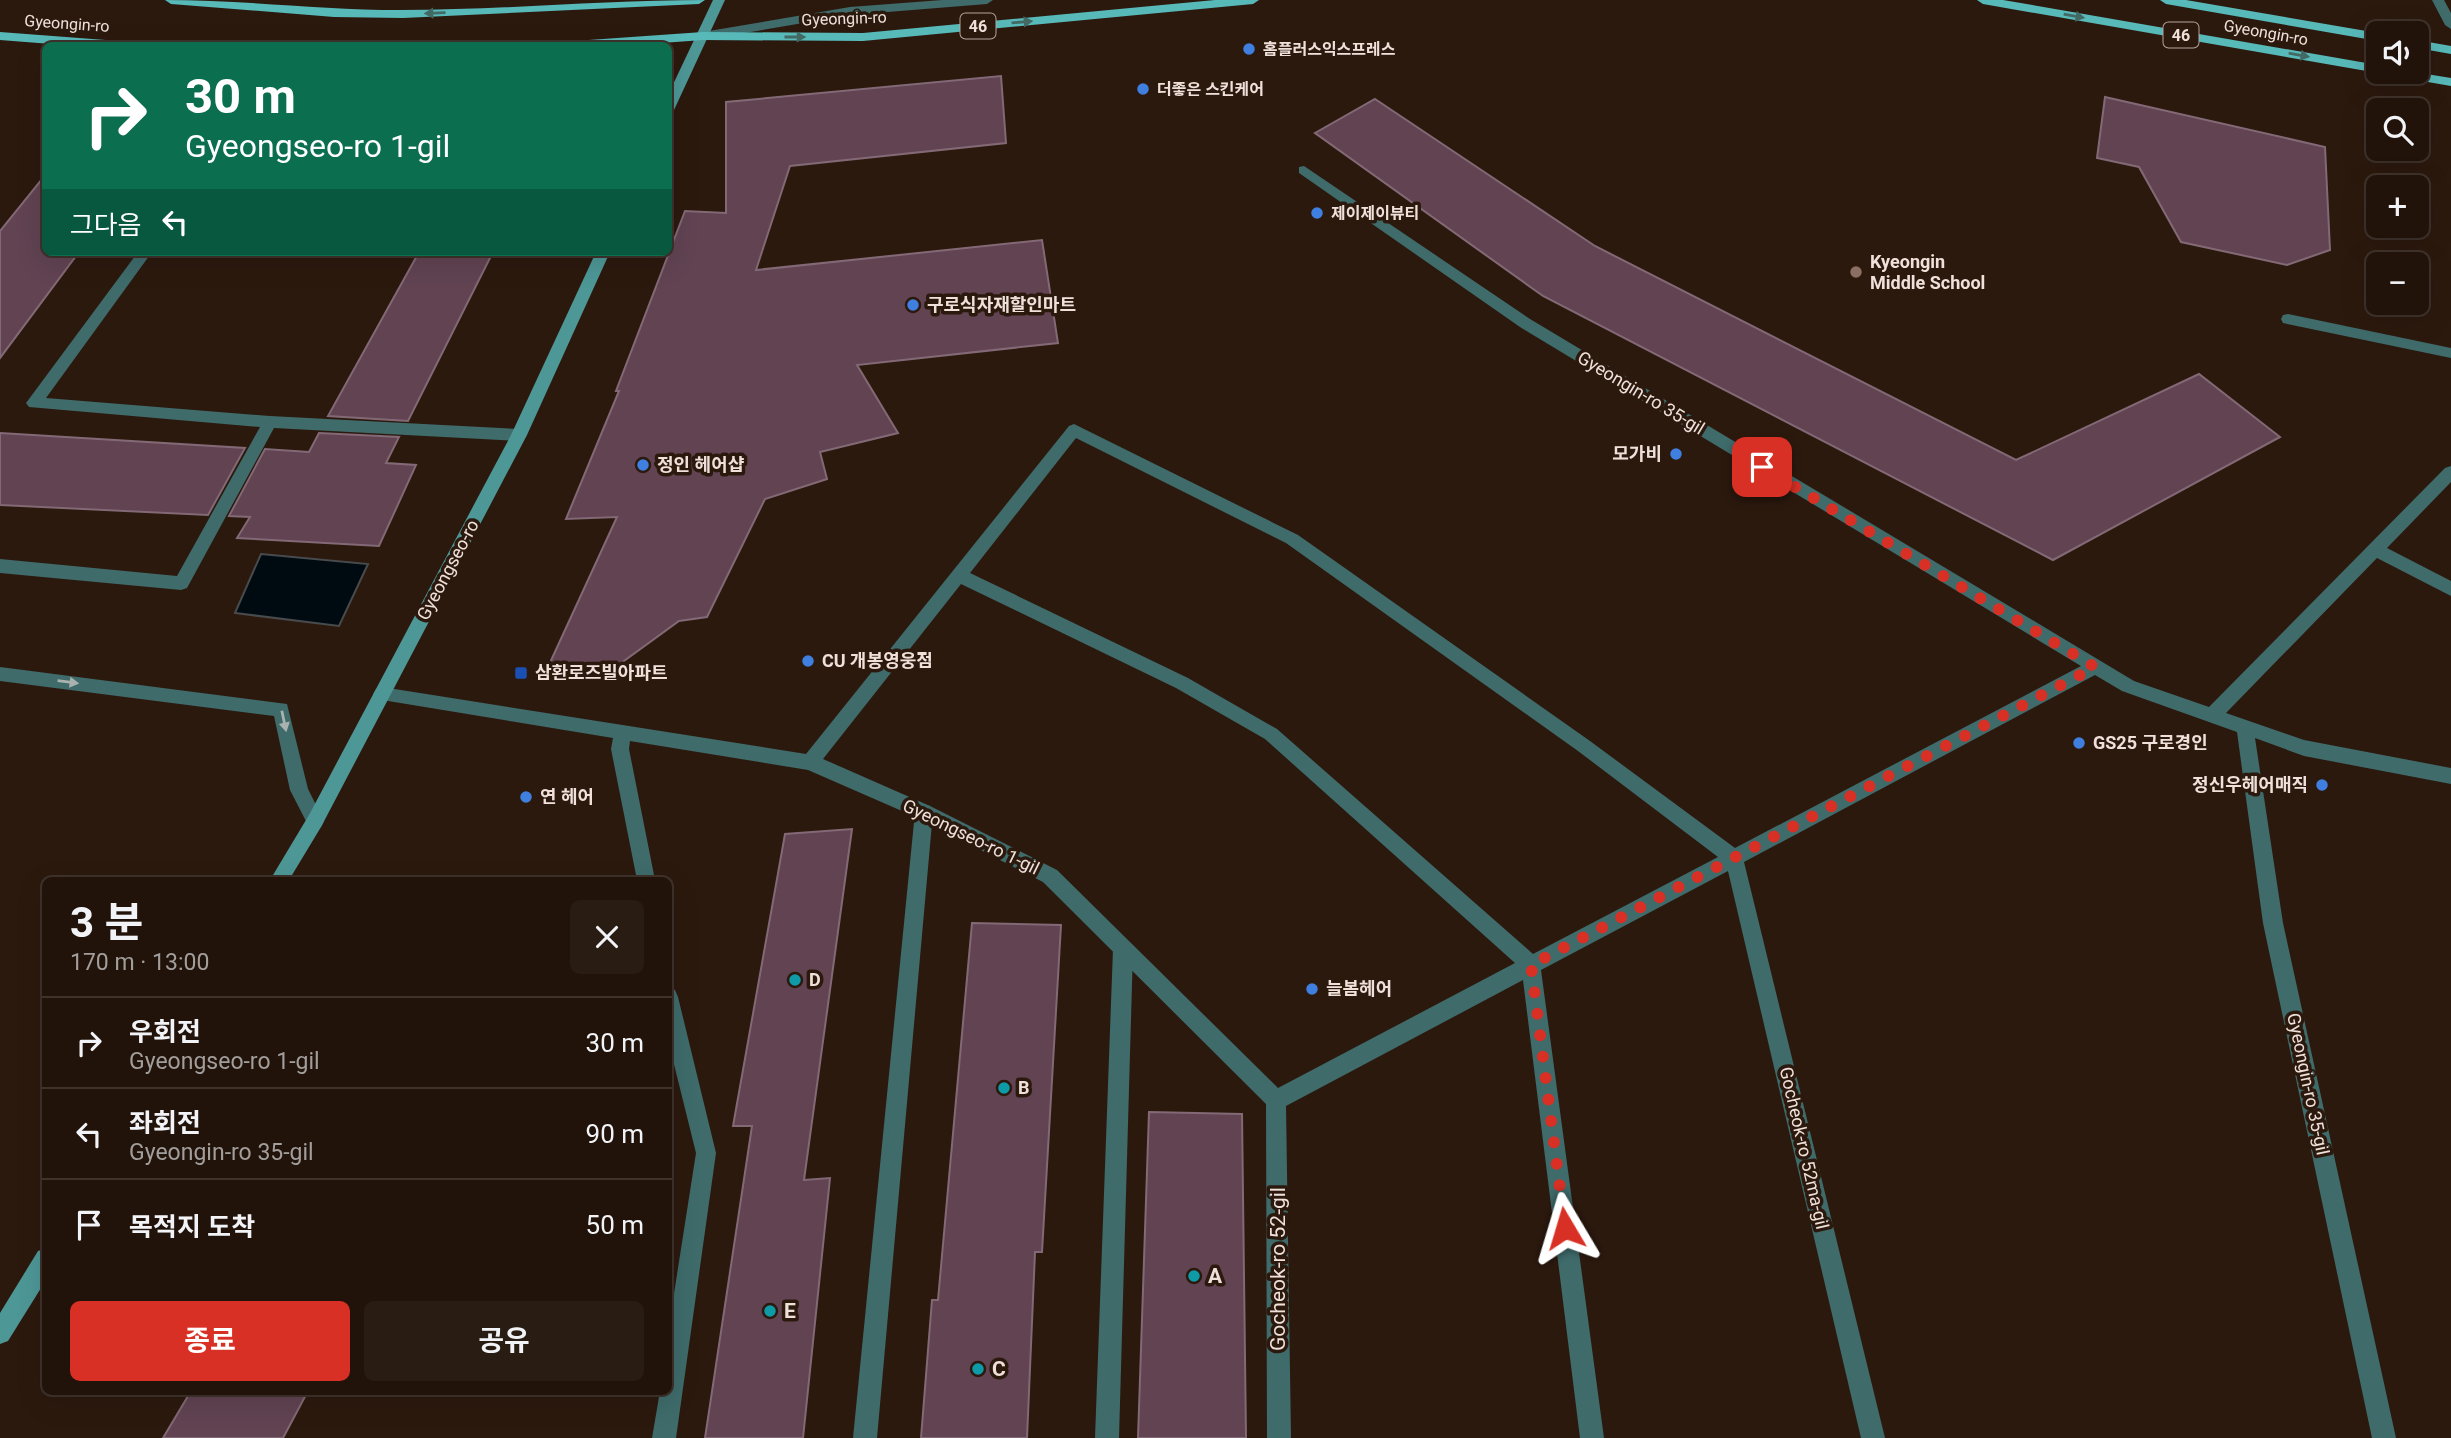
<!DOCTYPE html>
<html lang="ko">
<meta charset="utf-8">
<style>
:root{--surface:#21130a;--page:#291c13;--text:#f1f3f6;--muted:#a29e9c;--line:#3e322b;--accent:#d93025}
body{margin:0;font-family:Roboto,"Noto Sans KR",sans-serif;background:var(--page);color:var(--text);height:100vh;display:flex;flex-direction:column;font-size:26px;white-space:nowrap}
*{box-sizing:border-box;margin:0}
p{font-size:23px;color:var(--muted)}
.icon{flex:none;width:38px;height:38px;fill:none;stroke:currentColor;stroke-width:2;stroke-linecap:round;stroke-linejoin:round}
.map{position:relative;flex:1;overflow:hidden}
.panel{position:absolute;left:42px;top:877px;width:630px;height:518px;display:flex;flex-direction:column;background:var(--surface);border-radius:10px;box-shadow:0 7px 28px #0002,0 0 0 2px var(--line)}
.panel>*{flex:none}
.top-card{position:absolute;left:42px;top:42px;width:630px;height:214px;border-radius:10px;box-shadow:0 7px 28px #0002,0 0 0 2px var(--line);background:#0b6e4f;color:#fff;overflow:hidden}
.fabs{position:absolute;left:2366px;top:21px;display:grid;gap:14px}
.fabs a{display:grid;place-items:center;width:63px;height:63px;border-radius:10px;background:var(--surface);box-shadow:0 7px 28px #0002,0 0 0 2px var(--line);font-size:35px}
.pin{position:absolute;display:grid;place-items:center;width:60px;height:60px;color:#fff;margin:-30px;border-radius:14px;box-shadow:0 4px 10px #0006}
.me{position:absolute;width:77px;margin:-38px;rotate:353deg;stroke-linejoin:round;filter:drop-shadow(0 0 5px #0008)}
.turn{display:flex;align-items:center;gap:24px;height:147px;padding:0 28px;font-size:32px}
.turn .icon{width:91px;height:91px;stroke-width:2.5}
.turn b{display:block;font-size:49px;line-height:60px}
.then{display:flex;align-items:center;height:66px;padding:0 28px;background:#0003;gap:14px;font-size:26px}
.round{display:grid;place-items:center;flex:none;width:74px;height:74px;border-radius:10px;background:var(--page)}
.head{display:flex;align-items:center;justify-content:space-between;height:119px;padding:0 28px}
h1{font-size:42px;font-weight:700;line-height:52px}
.button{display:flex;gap:14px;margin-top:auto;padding:14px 28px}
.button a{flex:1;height:80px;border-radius:10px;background:var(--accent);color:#fff;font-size:28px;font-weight:700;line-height:80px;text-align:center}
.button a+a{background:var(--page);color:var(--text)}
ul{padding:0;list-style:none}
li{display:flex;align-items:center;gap:21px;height:91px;padding:0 28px;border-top:2px solid var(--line)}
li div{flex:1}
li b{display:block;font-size:26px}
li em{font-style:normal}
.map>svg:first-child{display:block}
.water{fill:#000b11;stroke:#484b4d;stroke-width:2}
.building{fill:#614352;stroke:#836975;stroke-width:2}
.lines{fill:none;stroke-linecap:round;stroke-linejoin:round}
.service{fill:#3f6b6b;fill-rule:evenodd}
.minor{fill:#3f6b6b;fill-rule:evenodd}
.secondary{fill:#4e9797;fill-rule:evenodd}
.primary{fill:#58b9b9;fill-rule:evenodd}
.oneway{fill:#426964}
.oneway2{fill:#a9b2ae}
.route{stroke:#d93025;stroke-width:12;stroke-dasharray:0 21.6}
.shop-dot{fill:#3f7fe0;stroke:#2c190e;stroke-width:2.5}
.education-dot{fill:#8d6e63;stroke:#2c190e;stroke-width:2.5}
.transit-dot{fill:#1a4fb4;stroke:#2c190e;stroke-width:2.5}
.culture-dot{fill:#0f9aa8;stroke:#2c190e;stroke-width:2.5}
.labels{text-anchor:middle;stroke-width:7;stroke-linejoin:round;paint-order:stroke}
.far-street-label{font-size:16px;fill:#efe1da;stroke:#2c190e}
.shield{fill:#2c190e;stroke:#b4a59d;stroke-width:2}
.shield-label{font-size:16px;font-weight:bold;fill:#efe1da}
.far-poi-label{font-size:16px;font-weight:bold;fill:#efe1da;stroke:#2c190e;text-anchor:start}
.poi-label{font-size:18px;font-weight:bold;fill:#efe1da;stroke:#2c190e;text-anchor:start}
.street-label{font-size:18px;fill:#efe1da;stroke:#2c190e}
.near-street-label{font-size:21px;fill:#efe1da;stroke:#2c190e}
.near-poi-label{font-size:21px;font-weight:bold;fill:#efe1da;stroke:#2c190e;text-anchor:start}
</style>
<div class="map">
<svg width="2451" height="1438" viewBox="0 0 2451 1438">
<rect width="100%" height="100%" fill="#2c190e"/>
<polygon class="water" points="261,554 368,564 339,626 235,613"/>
<g class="building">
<polygon points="1001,76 1006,143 790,166 756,270 1042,240 1058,343 857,365 898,433 820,452 827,479 765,499 707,617 679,621 617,666 548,667 617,517 566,519 619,391 616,391 685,211 726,213 726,102"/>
<polygon points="2105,97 2325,147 2330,250 2287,265 2181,242 2139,167 2097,158"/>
<polygon points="1375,99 1595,246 2016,460 2199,374 2280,437 2053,560 1543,296 1315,133"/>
<polygon points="46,174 46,252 79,252 0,358 0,231"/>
<polygon points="419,252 493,252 408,421 328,416"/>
<polygon points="0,433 245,448 208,515 0,505"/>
<polygon points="319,433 399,437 386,463 416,465 379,546 237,538 250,517 229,516 265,449 309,452"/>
<polygon points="852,829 804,1180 830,1178 803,1438 705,1438 752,1126 733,1126 785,834"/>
<polygon points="972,923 1061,925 1042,1252 1035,1252 1027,1438 921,1438 932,1300 938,1300"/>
<polygon points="1149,1112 1242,1114 1246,1438 1138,1438"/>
<polygon points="191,1391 308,1391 283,1438 163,1438"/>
</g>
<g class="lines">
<g class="service">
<polygon points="942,0 993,0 987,4 850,15 703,40 697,36 703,32 850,7"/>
<polygon points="138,252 152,252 46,398 270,416 519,429 527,435 519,441 274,428 187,588 181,590 0,573 0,559 177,576 260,427 29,407 26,403 29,399"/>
<polygon points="924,804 930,806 933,812 877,1438 853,1438 915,812 918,806"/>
<polygon points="1123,940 1130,943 1133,949 1119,1438 1095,1438 1113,949 1116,943"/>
</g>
<g class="minor">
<polygon points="2432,0 2444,0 2451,13 2451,29 2445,25"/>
<path d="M1304 166 1530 319 2134 681 2209 707 2445 468 2451 466V482L2387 548 2451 581V596L2377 558 2226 713 2304 740 2451 768V784L2304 756 2255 738 2283 923 2396 1438H2372L2263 923 2237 732 2122 691 2095 675 1744 862 1885 1438H1861L1728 871 1541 970 1604 1438H1580L1523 980 1286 1106 1291 1438H1267L1266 1104 1043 882 918 818 808 770 630 741 629 749 655 880H637L611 749 613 738 376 699 373 694 376 689 382 687 806 754 1069 426 1074 424 1298 535 1590 741 1735 848 2081 666 1520 327 1299 173V167ZM1076 438 1286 543 1578 751 1718 857 1533 954 1277 729 1188 678 970 573ZM961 584 1176 688 1265 739 1515 963 1278 1088 1057 870 930 806 823 759Z"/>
<polygon points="2288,314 2451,348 2451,358 2283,323 2281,319 2283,315"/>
<polygon points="0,667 287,704 308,789 324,821 321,827 315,829 309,827 290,790 274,716 0,681"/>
<polygon points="668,988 675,990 678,997 716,1153 676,1438 652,1438 660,1391 668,1391 668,1332 696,1153 668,1040"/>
</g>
<g class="secondary">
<polygon points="713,0 725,0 674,110 668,114 668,95"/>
<polygon points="596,252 610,252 527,435 321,827 289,880 270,880 309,815 511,435"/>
<polygon points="46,1248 46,1280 8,1341 0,1344 0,1313 38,1251"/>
</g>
<g class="primary">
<path d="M165 0C244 0 322 10 400 10 502 10 603 0 705 0L699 4 403 18 334 17 171 4Z"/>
<polygon points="1215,0 1259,0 1253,4 863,41 703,40 620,46 554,46 560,42 703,32 863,33"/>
<polygon points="1977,0 2003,0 2378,65 2378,72 2382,72 2378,73 1983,4"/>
<polygon points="2160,0 2186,0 2378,33 2378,41 2166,4"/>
<polygon points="0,32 132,42 138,46 77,46 0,40"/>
<polygon points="2417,40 2451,46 2451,54 2417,48"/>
<polygon points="2387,72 2414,72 2451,78 2451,86 2393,76"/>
</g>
</g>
<defs><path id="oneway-solid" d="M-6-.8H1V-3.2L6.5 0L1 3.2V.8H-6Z" transform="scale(1.75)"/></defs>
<g class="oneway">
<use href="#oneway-solid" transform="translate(435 13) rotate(178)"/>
<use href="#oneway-solid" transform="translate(2074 16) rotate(10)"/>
<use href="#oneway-solid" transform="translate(1022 22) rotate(-5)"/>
<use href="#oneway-solid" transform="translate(795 37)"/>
<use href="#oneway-solid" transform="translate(2299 55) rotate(10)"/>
</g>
<g class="oneway2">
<use href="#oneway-solid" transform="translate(68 682) rotate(7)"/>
<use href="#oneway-solid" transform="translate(284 721) rotate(78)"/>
</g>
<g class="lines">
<polyline class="route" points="1565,1228 1531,965 2095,667 1762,467"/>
</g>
<g class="shop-dot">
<circle cx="1249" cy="49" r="7"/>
<circle cx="1143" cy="89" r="7"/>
<circle cx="1317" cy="213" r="7"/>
<circle cx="913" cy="305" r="7"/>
<circle cx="1676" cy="454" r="7"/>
<circle cx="643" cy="465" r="7"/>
<circle cx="808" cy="661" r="7"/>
<circle cx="2079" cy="743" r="7"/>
<circle cx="2322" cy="785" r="7"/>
<circle cx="526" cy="797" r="7"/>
<circle cx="1312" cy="989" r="7"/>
</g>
<circle class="education-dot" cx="1856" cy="272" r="7"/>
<rect class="transit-dot" x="514" y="666" width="14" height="14" rx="3.5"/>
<g class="culture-dot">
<circle cx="795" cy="980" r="7"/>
<circle cx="1004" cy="1088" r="7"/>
<circle cx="1194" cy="1276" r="7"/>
<circle cx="770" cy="1311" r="7"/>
<circle cx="978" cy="1369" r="7"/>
</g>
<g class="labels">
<g class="far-street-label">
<text transform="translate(844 18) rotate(-2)" y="6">Gyeongin-ro</text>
<text transform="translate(67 23) rotate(4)" y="6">Gyeongin-ro</text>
<text transform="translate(2266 32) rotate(10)" y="6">Gyeongin-ro</text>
</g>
<g class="shield">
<rect x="960.5" y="13.5" width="35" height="25" rx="5"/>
<rect x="2163.5" y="22.5" width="35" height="25" rx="5"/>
</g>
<g class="shield-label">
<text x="978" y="32">46</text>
<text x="2181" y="41">46</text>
</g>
<g class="far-poi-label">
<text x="1263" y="55">홈플러스익스프레스</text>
<text x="1157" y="95">더좋은 스킨케어</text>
<text x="1331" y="219">제이제이뷰티</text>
</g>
<g class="poi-label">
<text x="1870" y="268">Kyeongin<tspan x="1870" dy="21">Middle School</tspan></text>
<text x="927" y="311">구로식자재할인마트</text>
<text x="1662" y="460" text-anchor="end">모가비</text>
<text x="657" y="471">정인 헤어샵</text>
<text x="822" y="667">CU 개봉영웅점</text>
<text x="535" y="679">삼환로즈빌아파트</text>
<text x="2093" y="749">GS25 구로경인</text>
<text x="2308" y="791" text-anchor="end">정신우헤어매직</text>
<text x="540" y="803">연 헤어</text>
<text x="809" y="986">D</text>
<text x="1326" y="995">늘봄헤어</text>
<text x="1018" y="1094">B</text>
</g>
<g class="street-label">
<text transform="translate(1641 393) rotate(31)" y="6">Gyeongin-ro 35-gil</text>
<text transform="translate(448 570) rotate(-62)" y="6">Gyeongseo-ro</text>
<text transform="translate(971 837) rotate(26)" y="6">Gyeongseo-ro 1-gil</text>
<text transform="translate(2308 1084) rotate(78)" y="6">Gyeongin-ro 35-gil</text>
<text transform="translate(1804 1148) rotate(77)" y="6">Gocheok-ro 52ma-gil</text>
</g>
<g class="near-street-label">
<text transform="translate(1278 1269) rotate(-90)" y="7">Gocheok-ro 52-gil</text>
</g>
<g class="near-poi-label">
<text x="1208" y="1283">A</text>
<text x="784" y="1318">E</text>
<text x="992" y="1376">C</text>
</g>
</g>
</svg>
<div class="fabs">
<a><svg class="icon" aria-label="sound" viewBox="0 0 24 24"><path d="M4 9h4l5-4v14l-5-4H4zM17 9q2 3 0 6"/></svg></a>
<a><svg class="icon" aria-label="search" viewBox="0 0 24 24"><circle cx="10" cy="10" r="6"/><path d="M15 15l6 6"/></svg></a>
<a>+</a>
<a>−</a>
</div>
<div class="pin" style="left:1762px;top:467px;background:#d93025"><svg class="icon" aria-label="arrive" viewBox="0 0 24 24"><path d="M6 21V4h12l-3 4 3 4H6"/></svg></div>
<svg class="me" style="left:1565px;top:1228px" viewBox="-20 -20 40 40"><path d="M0-17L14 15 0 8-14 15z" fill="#d93025" stroke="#fff" stroke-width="4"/></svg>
<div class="top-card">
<div class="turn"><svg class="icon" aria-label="right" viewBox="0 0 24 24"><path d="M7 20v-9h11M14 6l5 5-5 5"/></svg><div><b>30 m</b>Gyeongseo-ro 1-gil</div></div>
<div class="then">그다음<svg class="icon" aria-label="left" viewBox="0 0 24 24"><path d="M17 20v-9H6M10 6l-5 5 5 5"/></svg></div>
</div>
<section class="panel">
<div class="head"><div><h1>3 분</h1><p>170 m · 13:00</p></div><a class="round"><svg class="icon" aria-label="close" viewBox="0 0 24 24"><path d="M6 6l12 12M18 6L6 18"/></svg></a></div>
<ul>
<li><svg class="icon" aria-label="right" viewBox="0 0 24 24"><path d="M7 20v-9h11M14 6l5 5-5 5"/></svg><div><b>우회전</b><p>Gyeongseo-ro 1-gil</p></div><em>30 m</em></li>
<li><svg class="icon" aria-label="left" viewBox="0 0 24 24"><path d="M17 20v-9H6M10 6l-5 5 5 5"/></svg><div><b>좌회전</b><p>Gyeongin-ro 35-gil</p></div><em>90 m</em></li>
<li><svg class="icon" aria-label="arrive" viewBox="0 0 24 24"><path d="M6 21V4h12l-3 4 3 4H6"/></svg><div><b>목적지 도착</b></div><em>50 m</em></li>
</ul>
<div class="button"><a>종료</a><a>공유</a></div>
</section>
</div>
